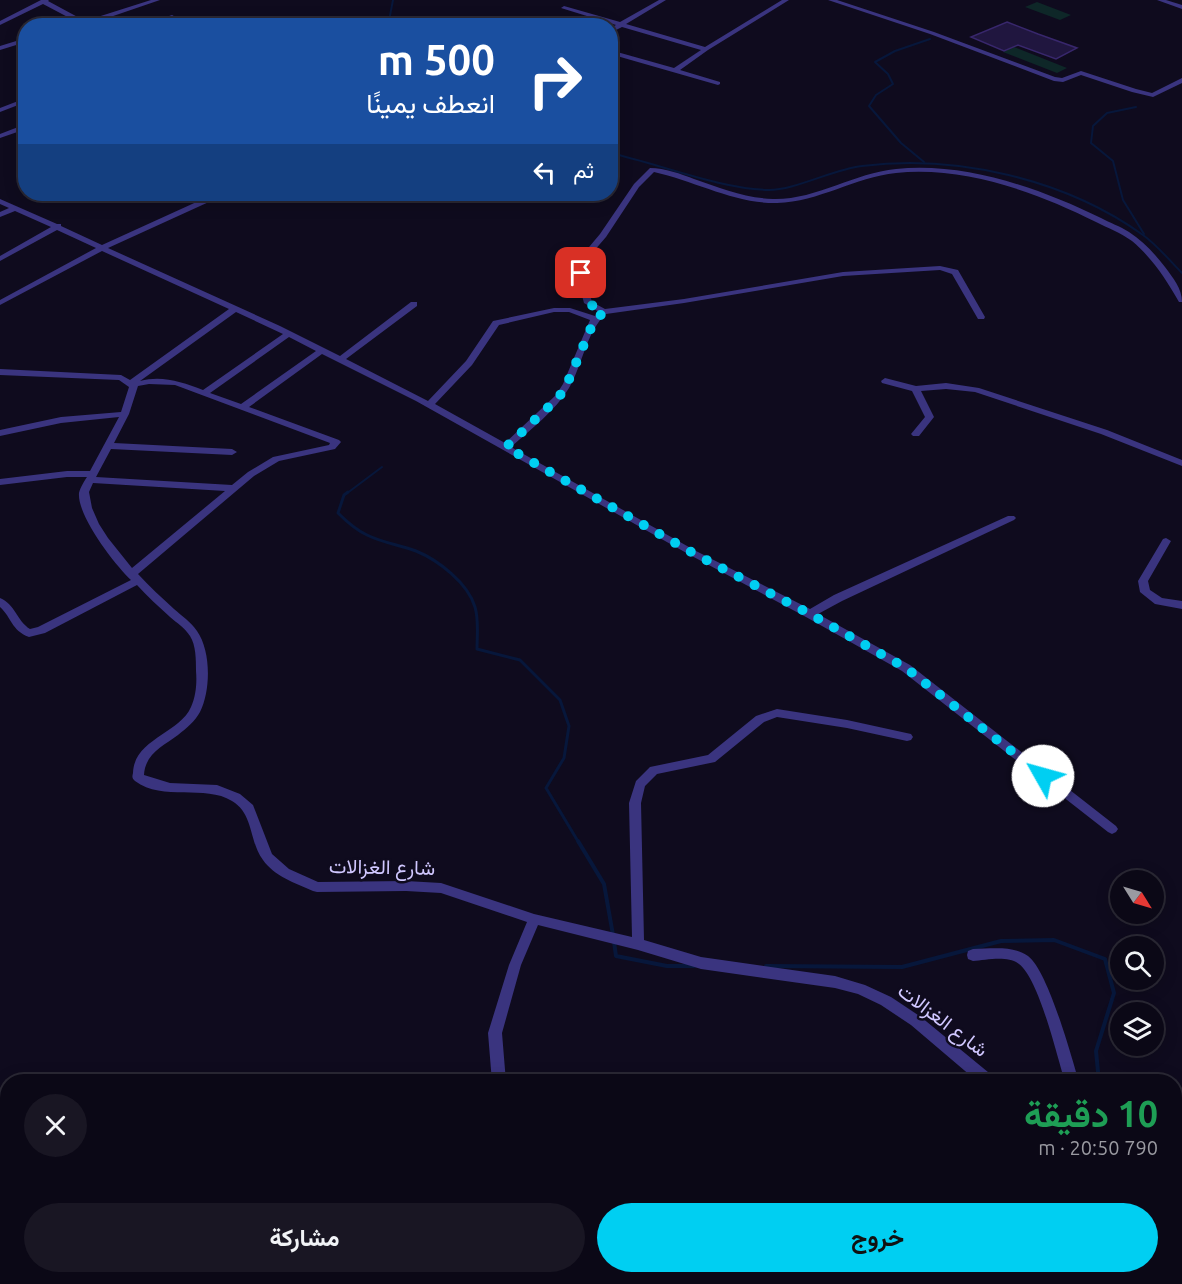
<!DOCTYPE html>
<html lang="ar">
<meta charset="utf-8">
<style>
:root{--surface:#0b0816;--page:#191623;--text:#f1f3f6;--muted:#9a9aa1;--line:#2b2935;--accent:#00cff2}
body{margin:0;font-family:Ubuntu,Vazirmatn,sans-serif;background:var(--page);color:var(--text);direction:rtl;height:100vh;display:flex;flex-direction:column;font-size:22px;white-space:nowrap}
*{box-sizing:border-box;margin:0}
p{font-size:20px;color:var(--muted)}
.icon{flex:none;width:33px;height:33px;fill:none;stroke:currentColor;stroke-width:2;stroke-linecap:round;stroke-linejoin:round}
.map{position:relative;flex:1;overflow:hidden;direction:ltr}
.details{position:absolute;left:0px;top:1074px;width:1182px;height:210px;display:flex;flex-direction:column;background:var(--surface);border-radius:24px 24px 0 0;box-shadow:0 3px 15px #0003,0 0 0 2px var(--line);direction:rtl}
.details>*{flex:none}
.hud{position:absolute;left:18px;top:18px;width:600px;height:183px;border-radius:24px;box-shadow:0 3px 15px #0003,0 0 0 2px var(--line);direction:rtl;background:#1a4fa0;color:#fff;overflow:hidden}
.needle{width:39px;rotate:127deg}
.tools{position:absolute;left:1110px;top:870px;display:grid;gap:12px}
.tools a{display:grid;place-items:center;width:54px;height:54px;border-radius:50%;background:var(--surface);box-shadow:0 3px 15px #0003,0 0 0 2px var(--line);font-size:30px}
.pin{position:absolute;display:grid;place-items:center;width:51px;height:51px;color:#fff;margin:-26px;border-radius:12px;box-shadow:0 3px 9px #0006}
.me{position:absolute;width:66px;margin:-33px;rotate:308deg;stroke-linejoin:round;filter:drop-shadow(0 0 4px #0008)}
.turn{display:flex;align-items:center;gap:21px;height:126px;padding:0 24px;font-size:27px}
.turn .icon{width:78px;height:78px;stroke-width:2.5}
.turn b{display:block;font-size:42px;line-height:51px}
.then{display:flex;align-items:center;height:57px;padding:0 24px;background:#0003;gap:12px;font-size:22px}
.round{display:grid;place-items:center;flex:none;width:63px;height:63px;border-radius:32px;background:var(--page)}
.overview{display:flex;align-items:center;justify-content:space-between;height:102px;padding:0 24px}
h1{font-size:36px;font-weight:700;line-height:45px;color:#1e9e55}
.primary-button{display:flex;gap:12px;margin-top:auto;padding:12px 24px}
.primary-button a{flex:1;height:69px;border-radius:36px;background:var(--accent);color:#111;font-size:24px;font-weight:700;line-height:69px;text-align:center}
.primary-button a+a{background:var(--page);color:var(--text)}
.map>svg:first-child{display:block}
.green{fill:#0e2728}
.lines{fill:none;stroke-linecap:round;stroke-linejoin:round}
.stream-far2{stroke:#07173b;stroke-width:2}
.stream-far1{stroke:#07173b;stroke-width:3}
.stream{stroke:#07173b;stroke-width:4}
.building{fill:#20163f;stroke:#38276c;stroke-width:1.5}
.minor{fill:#3a347f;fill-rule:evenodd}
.route{stroke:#00cff2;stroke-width:10;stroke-dasharray:0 18}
.labels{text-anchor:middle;stroke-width:5;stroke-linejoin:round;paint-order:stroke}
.street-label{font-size:20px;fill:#d0c7ff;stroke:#0f0b1e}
</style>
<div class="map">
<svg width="1182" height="1284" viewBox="0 0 1182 1284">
<rect width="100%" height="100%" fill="#0f0b1e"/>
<g class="green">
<polygon points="1037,2 1071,15 1060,20 1025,7"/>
<polygon points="1014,47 1067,68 1057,73 1003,52"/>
</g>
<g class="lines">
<g class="stream-far2">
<polyline points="388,26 393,0"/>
<polyline points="1136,107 1107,113 1093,126 1091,143 1113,161 1123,200 1144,234"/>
<path d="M610 153C660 164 720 189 769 190 795 190 834 169 862 166 956 154 1065 179 1143 235 1157 245 1170 261 1182 273"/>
<polyline points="924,162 901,143 869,106 876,95 893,84 888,74 875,62 895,51 930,39"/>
<polyline points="346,494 382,467"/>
</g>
<path class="stream-far1" d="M348 492 344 495 338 513C347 522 356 530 367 535 383 543 400 545 416 551 438 560 468 583 475 607 479 620 477 636 477 649L520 660 560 700 569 726 564 758 546 788 579 843"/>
<g class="stream">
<polyline points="578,841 604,884 613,935"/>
<polyline points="614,942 616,956 667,966 694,966"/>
<polyline points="766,966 902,967 1001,941 1054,940 1105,959 1114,993 1096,1051 1099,1082"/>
<polyline points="1174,1202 1182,1209"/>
</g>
</g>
<polygon class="building" points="1007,22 1038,34 1077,48 1056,59 1018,45 1004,51 971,37"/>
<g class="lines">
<g class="minor">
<polygon points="41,0 49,0 48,1 85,21 151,0 160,0 84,26 73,26 79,23 43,4 0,25 0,21"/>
<polygon points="659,0 666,0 626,24 705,47 782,0 789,0 708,50 680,70 720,82 720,84 718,85 610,54 610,50 674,68 701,50 622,27 610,33 610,28 616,25 561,8 564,6 620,22"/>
<polygon points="828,0 837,0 934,32 1055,77 1062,78 1081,71 1136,89 1152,93 1182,78 1182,83 1153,97 1132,92 1081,75 1063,82 1054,81 930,34"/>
<polygon points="1157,0 1166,0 1182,5 1182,9"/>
<polygon points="172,15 191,26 183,26 171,19 152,26 141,26"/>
<polygon points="26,38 26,42 0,50 0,46"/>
<polygon points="26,98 26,102 0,112 0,108"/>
<polygon points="26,124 26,129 0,138 0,134"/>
<path d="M650 168C665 168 681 174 694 179 720 188 745 198 773 199 816 200 854 173 896 169 966 162 1039 188 1101 218 1110 223 1120 226 1129 232 1143 241 1155 254 1165 267 1173 278 1182 288 1182 302H1179C1166 279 1152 258 1132 241 1121 233 1108 228 1096 222 1036 192 964 166 896 173 855 177 819 202 777 203 735 204 695 181 654 172L639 187 606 237 587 259 585 267V277L592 302 605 309 684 299 843 272 940 266 958 270 985 317 984 319H978L952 274 940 270 843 276 684 303 606 314C586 332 583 364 569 388 555 411 531 429 511 447L696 551 810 609 834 595 1008 516H1014L1016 518 1014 520 842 601 818 614 910 665 1116 826 1118 829 1116 832 1112 834 1108 832 902 671 806 617 690 555 416 401 322 354 249 407 339 440 341 442 335 449 279 461 254 476 138 574C149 586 162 598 174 609 182 616 191 622 197 631 211 651 211 690 200 712 195 721 187 728 178 735 163 746 145 754 144 775L170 783 217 785 240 794 253 805 272 854 289 869 318 882 406 881 441 883 534 914 632 937 629 803 636 781 650 767 708 755 756 716 777 709 847 720 911 734 913 737 911 740 907 741 847 728 777 717 764 722 715 762 657 774 645 786 641 803 644 940 701 957 835 976 865 985 891 997 921 1017 994 1077 996 1082H978L911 1025 881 1005 858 994 835 988 701 969 638 950 538 925 521 965 502 1033 506 1082H492L488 1033 509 965 527 922 441 893 406 891 317 892 313 891C295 883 274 876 263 860 249 842 254 814 232 801 205 784 163 802 135 781 132 778 132 777 133 773 134 739 179 734 191 707 196 696 197 683 196 671 196 660 196 645 190 636 185 628 177 623 170 617 159 607 147 596 137 585L45 633 29 637C11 630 12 618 0 607V598C15 604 17 621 30 629L38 627 131 580C115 565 77 516 79 493 80 488 85 480 87 477H67L0 485V479L67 471H90L119 417 61 423 0 436V430L61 417 121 412 129 387 119 380 0 375V369L121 375 130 380 229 309 102 251 0 305V300L96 248 57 230 0 261V256L51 227 15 211 0 217V212L9 208 0 204V199L57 224H61V226L102 245 214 194H222V196L108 248 280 326 340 356 411 302H417V306L346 359 428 401 466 361 493 321 554 308H570L595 316 599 312 584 303 577 277V267L579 259 600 234 634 184ZM236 312 283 334 203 390C182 382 162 375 140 381ZM554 312H569L590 320 563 384 556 395 505 443 435 404 472 365 499 325ZM289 337 316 351 241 404 210 393ZM149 384 175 385 330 443 329 445 273 457 248 472 232 485 96 477 111 449 232 455 237 452 232 449 114 443 129 414 138 386ZM93 483 225 491 132 568 108 538 99 524 92 508 89 492Z"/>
<polygon points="885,378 916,386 946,383 979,388 1107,430 1182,460 1182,466 1101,434 975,392 946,389 921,391 934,417 919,436 913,436 911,434 925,417 912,391 882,383 881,381"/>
<polygon points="1166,538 1171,541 1148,581 1150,590 1162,598 1182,601 1182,609 1155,604 1140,592 1138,581 1163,539"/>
<path d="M973 949C990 949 1013 945 1028 956 1048 971 1071 1055 1079 1082H1065C1057 1056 1039 979 1019 964 1008 955 986 960 973 961L968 959 967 955 968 951Z"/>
<polygon points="1174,1223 1182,1227 1182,1244 1174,1240"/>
<polygon points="443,1276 458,1276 459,1284 443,1284"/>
<polygon points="519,1276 536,1276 532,1284 514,1284"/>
</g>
</g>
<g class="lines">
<polyline class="route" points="581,273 581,282 588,303 604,312 594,321 567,384 559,397 506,447 693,553 810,614 906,668 1043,776"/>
</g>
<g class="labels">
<g class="street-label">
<text transform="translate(382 867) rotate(1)" y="7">شارع الغزالات</text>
<text transform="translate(943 1020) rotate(37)" y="7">شارع الغزالات</text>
</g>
</g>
</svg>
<div class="tools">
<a><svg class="needle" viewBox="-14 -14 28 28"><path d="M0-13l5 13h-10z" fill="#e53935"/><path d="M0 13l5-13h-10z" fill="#9a9aa1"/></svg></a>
<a><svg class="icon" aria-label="search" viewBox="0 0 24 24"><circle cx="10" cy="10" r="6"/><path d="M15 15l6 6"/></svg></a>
<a><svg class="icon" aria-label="layers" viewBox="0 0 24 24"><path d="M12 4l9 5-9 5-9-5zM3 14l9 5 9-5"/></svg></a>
</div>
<div class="pin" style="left:581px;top:273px;background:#d93025"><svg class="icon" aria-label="arrive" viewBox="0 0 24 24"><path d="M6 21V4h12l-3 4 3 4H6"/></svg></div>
<svg class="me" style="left:1043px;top:776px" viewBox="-20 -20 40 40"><circle r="19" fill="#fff"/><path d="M0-13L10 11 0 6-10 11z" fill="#00cff2"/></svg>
<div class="hud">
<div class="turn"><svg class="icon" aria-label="right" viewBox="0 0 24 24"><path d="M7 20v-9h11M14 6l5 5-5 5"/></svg><div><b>500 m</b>انعطف يمينًا</div></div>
<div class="then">ثم<svg class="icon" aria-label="left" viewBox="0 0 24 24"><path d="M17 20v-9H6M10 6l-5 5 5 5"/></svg></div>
</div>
<section class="details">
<div class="overview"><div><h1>10 دقيقة</h1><p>790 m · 20:50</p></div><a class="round"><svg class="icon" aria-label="close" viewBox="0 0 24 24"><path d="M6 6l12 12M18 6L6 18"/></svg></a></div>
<div class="primary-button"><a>خروج</a><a>مشاركة</a></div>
</section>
</div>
